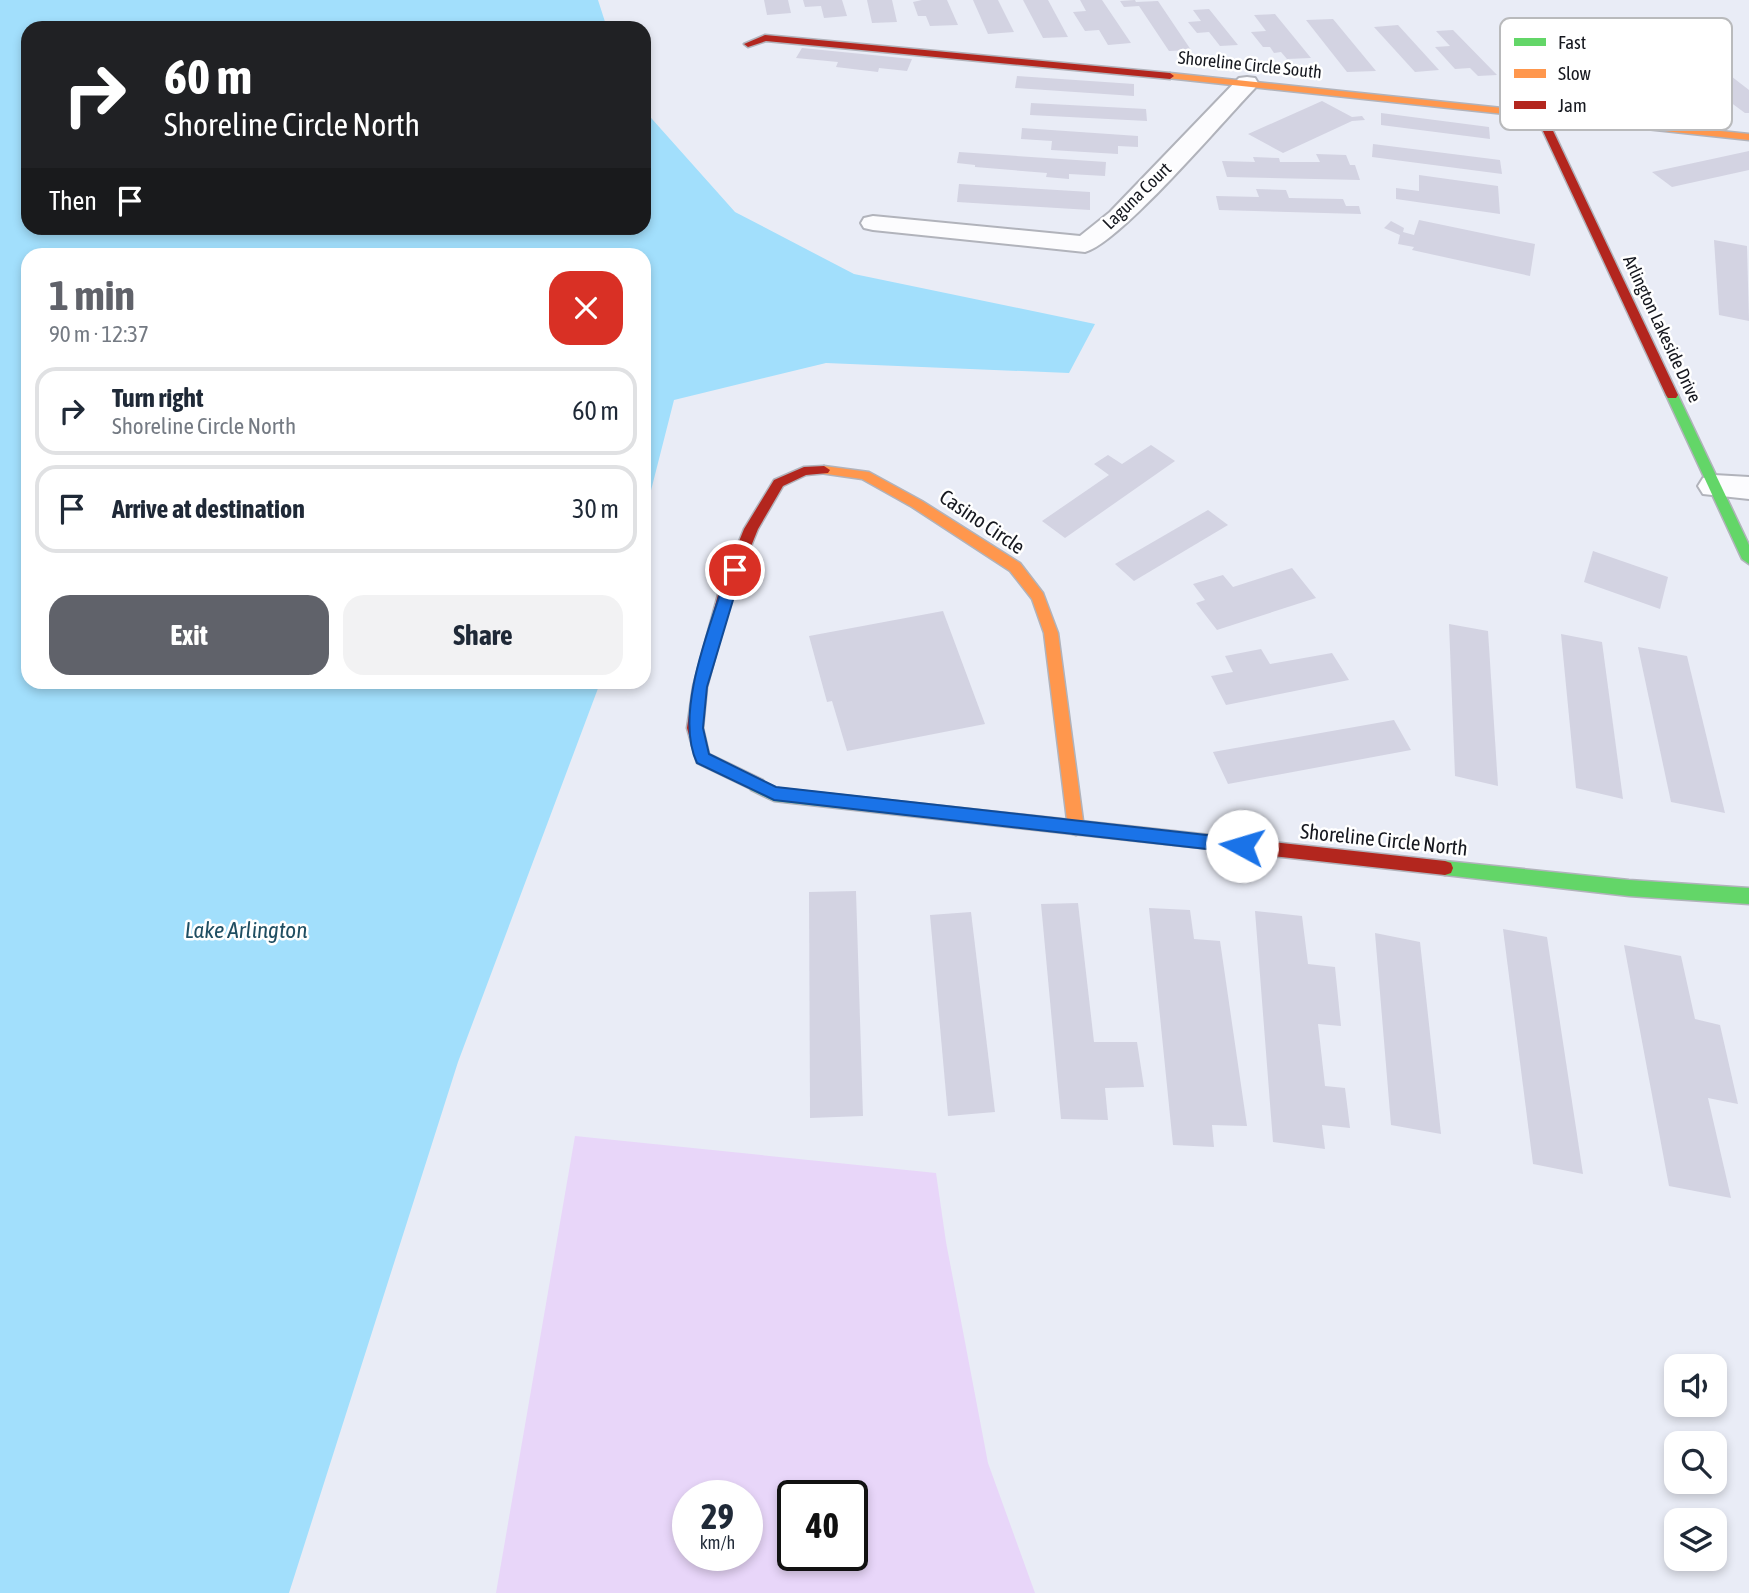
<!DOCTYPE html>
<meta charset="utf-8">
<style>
:root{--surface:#fff;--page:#f2f2f3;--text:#1f2937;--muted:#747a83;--line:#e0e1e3;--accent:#60626a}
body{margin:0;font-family:"Asap Condensed",sans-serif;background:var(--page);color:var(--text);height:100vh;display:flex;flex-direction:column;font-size:26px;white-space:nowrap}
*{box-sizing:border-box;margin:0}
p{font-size:23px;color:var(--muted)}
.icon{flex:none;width:38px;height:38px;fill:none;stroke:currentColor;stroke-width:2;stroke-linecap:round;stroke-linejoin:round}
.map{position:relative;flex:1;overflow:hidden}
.sheet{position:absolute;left:21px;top:248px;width:630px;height:441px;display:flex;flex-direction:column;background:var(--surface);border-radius:21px;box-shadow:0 4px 10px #0003}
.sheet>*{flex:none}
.banner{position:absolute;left:21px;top:21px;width:630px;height:214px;border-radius:21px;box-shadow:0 4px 10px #0003;background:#202124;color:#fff;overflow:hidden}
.controls{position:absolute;left:1664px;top:1354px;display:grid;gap:14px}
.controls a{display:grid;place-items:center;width:63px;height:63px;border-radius:14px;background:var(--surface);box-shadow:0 4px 10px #0003;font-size:35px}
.speed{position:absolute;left:672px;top:1480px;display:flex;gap:14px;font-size:35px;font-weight:700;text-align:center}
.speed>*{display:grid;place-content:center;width:91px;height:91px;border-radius:50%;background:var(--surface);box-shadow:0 4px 10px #0003;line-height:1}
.speed small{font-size:18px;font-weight:400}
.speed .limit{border:4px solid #111;border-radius:10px;background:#fff;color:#111}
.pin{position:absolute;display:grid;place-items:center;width:60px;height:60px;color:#fff;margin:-30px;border:4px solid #fff;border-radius:50%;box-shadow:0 2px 7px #0007}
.me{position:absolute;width:77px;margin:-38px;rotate:276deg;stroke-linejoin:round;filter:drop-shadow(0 0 5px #0008)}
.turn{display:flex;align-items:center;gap:24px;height:147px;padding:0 28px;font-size:32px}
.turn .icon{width:91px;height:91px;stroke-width:2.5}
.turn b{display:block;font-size:49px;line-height:60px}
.then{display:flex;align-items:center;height:66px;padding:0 28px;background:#0003;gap:14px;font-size:26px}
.round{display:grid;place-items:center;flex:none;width:74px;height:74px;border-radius:21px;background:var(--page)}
.summary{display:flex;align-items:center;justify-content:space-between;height:119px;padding:0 28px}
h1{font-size:42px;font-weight:700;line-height:52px;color:var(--accent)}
.cta{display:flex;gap:14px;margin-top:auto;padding:14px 28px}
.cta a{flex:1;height:80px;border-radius:21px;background:var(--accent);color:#fff;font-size:28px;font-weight:700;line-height:80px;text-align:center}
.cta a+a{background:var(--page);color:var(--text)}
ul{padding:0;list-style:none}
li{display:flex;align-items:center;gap:21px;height:88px;margin:0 14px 10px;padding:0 14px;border:4px solid var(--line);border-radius:21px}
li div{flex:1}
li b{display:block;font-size:26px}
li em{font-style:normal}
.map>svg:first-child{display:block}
.green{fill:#e8d6f9;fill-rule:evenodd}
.water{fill:#a2dffc}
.building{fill:#d3d3e2}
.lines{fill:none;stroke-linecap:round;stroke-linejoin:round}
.street-casing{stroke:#b1b3bb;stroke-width:4}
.fast-casing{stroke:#b1b3bb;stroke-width:3}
.slow-casing{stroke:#b1b3bb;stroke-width:3}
.jam-casing{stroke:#b1b3bb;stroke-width:3}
.street{fill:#fcfcfe;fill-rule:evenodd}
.fast{fill:#63d668;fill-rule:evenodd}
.slow{fill:#ff974d;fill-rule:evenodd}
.jam{fill:#b3261e;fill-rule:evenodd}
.route{fill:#1a73e8;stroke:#114b97;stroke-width:2}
.labels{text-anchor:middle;stroke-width:5;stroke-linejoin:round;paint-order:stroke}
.far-street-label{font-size:18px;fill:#16181f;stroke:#fff}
.street-label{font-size:21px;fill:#16181f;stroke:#fff}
.water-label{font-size:23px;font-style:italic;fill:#1f4e62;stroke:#fff}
.key{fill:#fff;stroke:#b9babc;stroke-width:2}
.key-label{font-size:19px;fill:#16181f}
</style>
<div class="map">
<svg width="1749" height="1593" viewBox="0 0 1749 1593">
<rect width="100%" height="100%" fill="#e9ecf6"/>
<path class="green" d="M575 1136 936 1173 946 1242 988 1463 1035 1593H496ZM688 1496H747V1556H688ZM793 1496H852V1556H793Z"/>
<polygon class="water" points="0,0 598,0 607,28 28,28 28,228 644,228 644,110 735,212 854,274 1095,324 1069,373 826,363 674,400 644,518 644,256 28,256 28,682 600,683 458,1062 289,1593 0,1593"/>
<g class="building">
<polygon points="764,0 788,0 791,13 767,15"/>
<polygon points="803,0 842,0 847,16 824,18 821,6 805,7"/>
<polygon points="867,0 892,0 897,22 872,23"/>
<polygon points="922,0 947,0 958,25 930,26 926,16 918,16 913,2"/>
<polygon points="973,0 998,0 1014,32 988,34"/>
<polygon points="1023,0 1048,0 1068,37 1043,38"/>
<polygon points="1080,0 1102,0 1131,43 1108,45 1099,30 1085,31 1073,12 1086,11"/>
<polygon points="1135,0 1136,2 1158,1 1191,50 1169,51 1139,6 1124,7 1120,1"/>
<polygon points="1209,9 1238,45 1220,46 1209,32 1197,33 1188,22 1201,21 1193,10"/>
<polygon points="1275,14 1311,58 1287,59 1281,52 1274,53 1270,47 1263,47 1251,32 1266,31 1254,15"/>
<polygon points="1333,19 1376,71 1347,72 1306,20"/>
<polygon points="1398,25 1439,70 1415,72 1374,27"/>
<polygon points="1453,30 1497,75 1478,76 1470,68 1455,69 1435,47 1450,46 1436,31"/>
<polygon points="802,48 912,59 907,71 879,68 878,72 836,67 838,62 796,58"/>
<polygon points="1705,56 1749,90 1749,113 1745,113 1726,99 1730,99 1678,58"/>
<polygon points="1017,76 1134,84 1134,96 1015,88"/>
<polygon points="1322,101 1352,117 1362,116 1365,120 1352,121 1283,153 1248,134"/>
<polygon points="1031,103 1146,109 1147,121 1030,115"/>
<polygon points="1381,113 1489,127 1490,139 1381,125"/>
<polygon points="1022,128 1138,136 1138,147 1118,146 1118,154 1051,150 1052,141 1021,139"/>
<polygon points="1373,144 1500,160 1502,174 1372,157"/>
<polygon points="1749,151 1749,170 1672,187 1652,172"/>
<polygon points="959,152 1106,162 1105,176 1069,174 1069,179 1046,177 1047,173 975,167 975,165 957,163"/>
<polygon points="1316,154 1346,155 1350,165 1355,165 1360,180 1227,177 1222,161 1255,162 1253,157 1279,158 1280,162 1320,162"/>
<polygon points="1419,175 1498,186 1500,214 1396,199 1396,188 1419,191"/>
<polygon points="959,184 1090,192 1090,210 957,202"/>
<polygon points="1256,189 1286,190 1289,198 1343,199 1346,206 1359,206 1361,214 1219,210 1216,196 1259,197"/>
<polygon points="1419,220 1535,244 1530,276 1412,250 1414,247 1398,244 1400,235 1384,228 1391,221 1404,228 1403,232 1414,235"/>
<polygon points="1714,240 1747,246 1749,321 1719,315"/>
<polygon points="1151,445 1175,461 1065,538 1042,521 1109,475 1094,464 1108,455 1122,464"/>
<polygon points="1208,510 1228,525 1134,581 1115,564"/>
<polygon points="1593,551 1668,577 1660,609 1584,582"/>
<polygon points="1292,568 1316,598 1217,630 1196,603 1205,600 1193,584 1223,575 1233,587"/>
<polygon points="943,611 985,724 847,751 832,701 827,702 809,636"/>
<polygon points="1449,624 1488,631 1498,786 1455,776"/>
<polygon points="1561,634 1602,642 1623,799 1576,788"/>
<polygon points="1638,647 1687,656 1725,813 1671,802"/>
<polygon points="1261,649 1270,664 1332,653 1349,680 1226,705 1211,676 1233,672 1225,656"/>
<polygon points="1394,720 1411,750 1228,784 1213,752"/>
<polygon points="856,891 863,1116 810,1118 809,892"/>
<polygon points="1078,903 1094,1042 1137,1042 1144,1087 1105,1088 1108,1120 1061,1119 1041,904"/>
<polygon points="1149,908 1190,910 1194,939 1220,941 1247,1126 1212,1125 1214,1147 1173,1145"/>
<polygon points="1255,911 1302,916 1308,964 1335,967 1341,1026 1318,1024 1325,1086 1345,1088 1350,1128 1322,1125 1325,1149 1273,1142"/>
<polygon points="971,912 995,1112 948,1116 930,915"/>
<polygon points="1503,929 1547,937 1583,1174 1533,1164"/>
<polygon points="1375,933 1420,942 1441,1134 1391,1125"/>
<polygon points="1624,945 1681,956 1695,1019 1720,1025 1738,1104 1708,1098 1731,1198 1669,1186"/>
</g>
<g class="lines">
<g class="street-casing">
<g id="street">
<path d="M1247 77 1255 78 1258 83 1255 88C1224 120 1120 243 1085 252L873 230 864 228 861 223 864 218 873 216 1080 236 1110 212 1239 78Z"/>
<polygon points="1714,475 1749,477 1749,499 1703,494 1698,486 1703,478"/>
</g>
</g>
<g class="fast-casing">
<g id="fast">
<polygon points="1672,391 1678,395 1749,545 1749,564 1742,559 1666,395"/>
<polygon points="757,778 776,788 1219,836 1225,838 1227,843 1225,848 1219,850 774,801 751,790 749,785 751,780"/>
<polygon points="1445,861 1629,880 1749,888 1749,904 1629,896 1445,875 1439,873 1437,868 1439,863"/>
</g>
</g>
<g class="slow-casing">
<g id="slow">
<polygon points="1170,73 1749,134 1749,140 1167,78 1166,76"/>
<polygon points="824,466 869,472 922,501 1020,563 1043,593 1058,633 1084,828 1082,833 1076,835 1070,833 1068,828 1044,633 1032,599 1010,571 912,507 862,479 820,473 818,470"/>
</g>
</g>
<g class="jam-casing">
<g id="jam">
<polygon points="765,35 1170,73 1174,76 1170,79 766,41 748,47 744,44"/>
<polygon points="1538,114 1546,116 1678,395 1676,398 1668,398 1666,395 1536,116"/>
<polygon points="824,466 830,470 828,473 806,475 783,486 758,529 733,591 707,687 703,728 709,754 763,780 765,785 763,790 757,792 697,763 687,728 693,687 719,591 744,529 774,480 804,467"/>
<polygon points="1219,836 1445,861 1451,863 1453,868 1451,873 1445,875 1219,850 1213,848 1211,843 1213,838"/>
</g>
</g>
<use href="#street" class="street"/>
<use href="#fast" class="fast"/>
<use href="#slow" class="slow"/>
<use href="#jam" class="jam"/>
</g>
<path class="route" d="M735 565 742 570 707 687 703 728 709 754 776 787 1242 839 1248 841 1250 846 1248 851 1242 853 774 800 697 763C673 712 712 622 728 570Z"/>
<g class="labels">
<g class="far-street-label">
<text transform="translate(1250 65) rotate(6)" y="6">Shoreline Circle South</text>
<text transform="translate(1137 196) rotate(-44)" y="6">Laguna Court</text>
<text transform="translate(1662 329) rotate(65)" y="6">Arlington Lakeside Drive</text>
</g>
<g class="street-label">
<text transform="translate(982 522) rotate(34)" y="7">Casino Circle</text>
<text transform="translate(1384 840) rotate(6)" y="7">Shoreline Circle North</text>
</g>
<g class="water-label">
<text x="246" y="938">Lake Arlington</text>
</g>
</g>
<rect x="1500" y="18" width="232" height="112" rx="10" class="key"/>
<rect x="1514" y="38" width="32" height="8" fill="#63d668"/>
<rect x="1514" y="69" width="32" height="9" fill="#ff974d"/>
<rect x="1514" y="101" width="32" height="8" fill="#b3261e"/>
<g class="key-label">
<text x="1558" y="49">Fast</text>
<text x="1558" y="80">Slow</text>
<text x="1558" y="112">Jam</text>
</g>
</svg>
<div class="controls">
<a><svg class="icon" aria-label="sound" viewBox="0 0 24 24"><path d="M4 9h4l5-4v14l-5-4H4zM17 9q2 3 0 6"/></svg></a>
<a><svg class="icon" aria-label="search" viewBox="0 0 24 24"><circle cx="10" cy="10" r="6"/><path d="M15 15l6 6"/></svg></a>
<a><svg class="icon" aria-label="layers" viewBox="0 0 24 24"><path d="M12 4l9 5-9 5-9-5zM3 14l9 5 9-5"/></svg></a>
</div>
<div class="speed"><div>29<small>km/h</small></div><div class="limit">40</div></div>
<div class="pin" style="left:735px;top:570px;background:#d93025"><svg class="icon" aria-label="arrive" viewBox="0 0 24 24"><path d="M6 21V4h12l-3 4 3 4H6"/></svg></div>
<svg class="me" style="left:1242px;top:846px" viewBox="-20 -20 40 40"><circle r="19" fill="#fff"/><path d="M0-13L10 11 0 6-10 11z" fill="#1a73e8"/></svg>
<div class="banner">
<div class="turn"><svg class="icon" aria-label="right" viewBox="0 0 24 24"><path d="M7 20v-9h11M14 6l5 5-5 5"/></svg><div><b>60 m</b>Shoreline Circle North</div></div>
<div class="then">Then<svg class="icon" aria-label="arrive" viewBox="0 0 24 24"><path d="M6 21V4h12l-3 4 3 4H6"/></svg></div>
</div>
<section class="sheet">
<div class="summary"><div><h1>1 min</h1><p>90 m · 12:37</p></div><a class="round" style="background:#d93025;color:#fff"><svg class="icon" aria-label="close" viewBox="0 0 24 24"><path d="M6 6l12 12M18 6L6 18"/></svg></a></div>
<ul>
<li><svg class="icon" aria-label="right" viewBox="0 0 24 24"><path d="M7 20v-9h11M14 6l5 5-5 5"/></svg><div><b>Turn right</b><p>Shoreline Circle North</p></div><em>60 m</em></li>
<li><svg class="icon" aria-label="arrive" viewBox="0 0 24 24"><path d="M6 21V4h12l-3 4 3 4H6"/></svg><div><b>Arrive at destination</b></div><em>30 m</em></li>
</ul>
<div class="cta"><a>Exit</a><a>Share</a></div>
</section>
</div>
